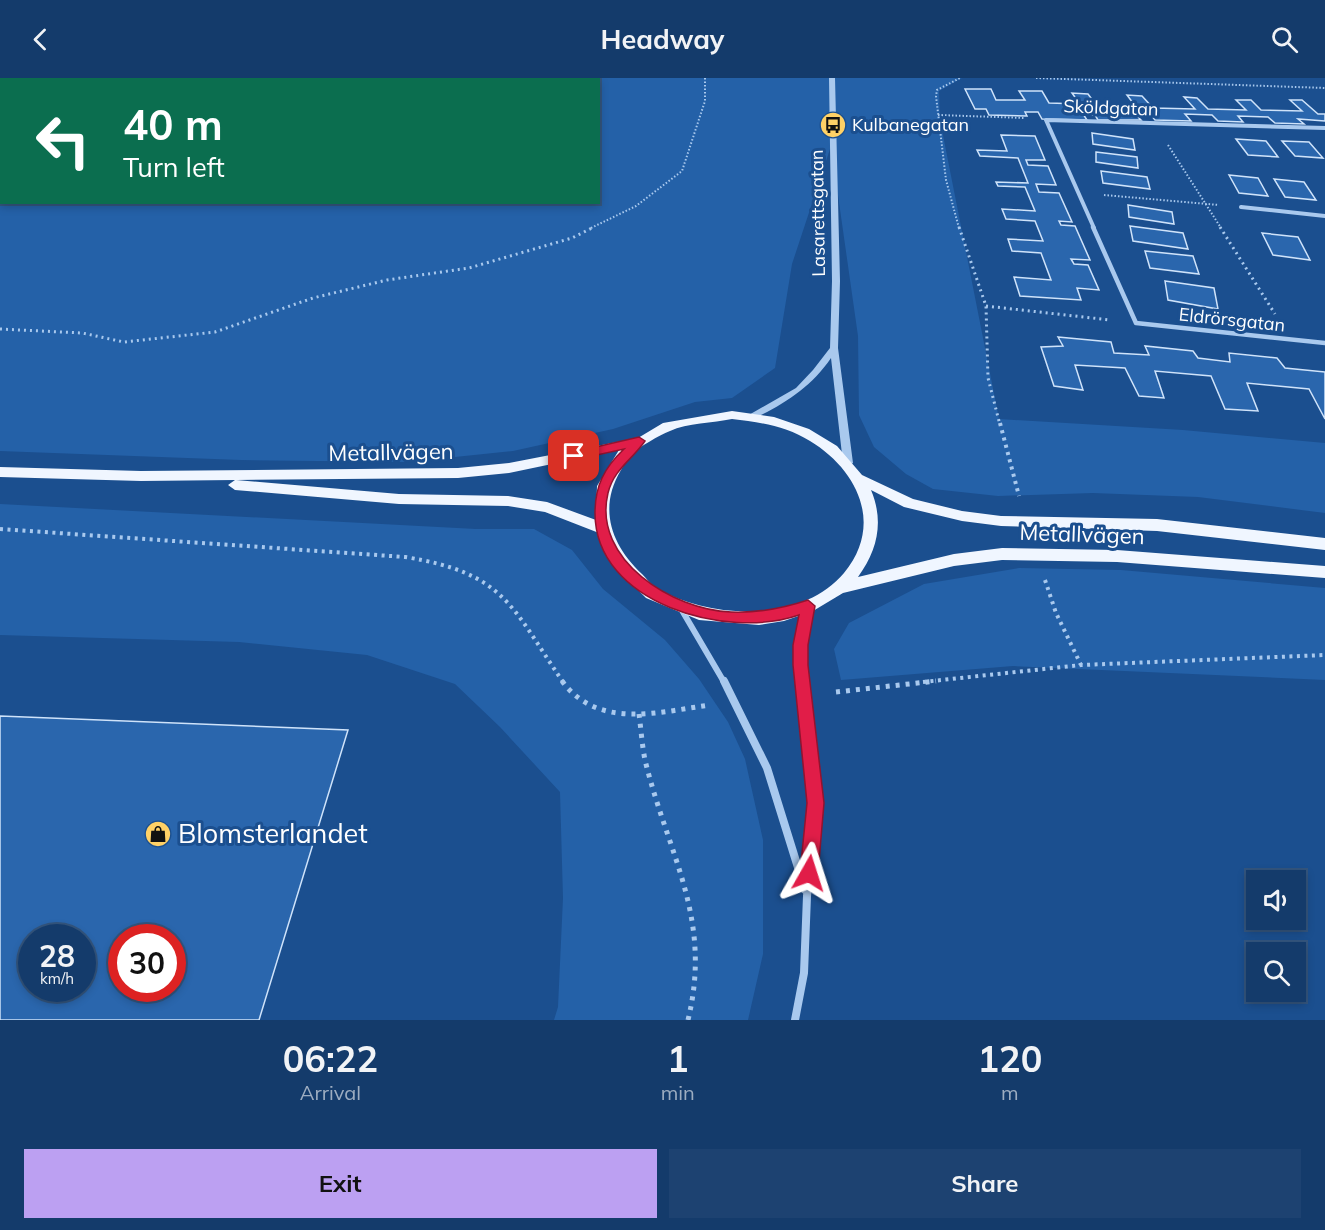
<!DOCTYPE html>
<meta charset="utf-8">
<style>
:root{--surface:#143b6b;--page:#1d4271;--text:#f1f3f6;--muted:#9dadc1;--line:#33557e;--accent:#bca0f2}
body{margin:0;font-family:Mulish,sans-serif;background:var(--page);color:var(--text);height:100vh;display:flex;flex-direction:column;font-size:22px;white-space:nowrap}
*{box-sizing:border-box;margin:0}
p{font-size:20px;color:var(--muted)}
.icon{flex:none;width:33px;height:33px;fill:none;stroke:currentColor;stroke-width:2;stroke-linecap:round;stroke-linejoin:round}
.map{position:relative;height:942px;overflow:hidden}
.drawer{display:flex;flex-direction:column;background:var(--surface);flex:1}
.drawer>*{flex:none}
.top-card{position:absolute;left:0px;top:0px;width:600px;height:126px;box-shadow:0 3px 9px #0003,0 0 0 2px var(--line);background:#0b6e4f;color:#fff;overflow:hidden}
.fabs{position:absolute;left:1246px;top:792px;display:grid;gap:12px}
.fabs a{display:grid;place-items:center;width:60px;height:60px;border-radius:0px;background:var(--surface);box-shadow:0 3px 9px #0003,0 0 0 2px var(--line);font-size:30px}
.speed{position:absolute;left:18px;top:846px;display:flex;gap:12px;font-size:30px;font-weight:700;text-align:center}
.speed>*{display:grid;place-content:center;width:78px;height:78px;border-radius:50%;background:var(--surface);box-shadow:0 3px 9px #0003,0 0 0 2px var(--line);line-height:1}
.speed small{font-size:15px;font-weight:400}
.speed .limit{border:9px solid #d22;background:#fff;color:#111}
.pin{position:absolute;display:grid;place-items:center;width:51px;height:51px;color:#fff;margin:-26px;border-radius:12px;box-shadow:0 3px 9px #0006}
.me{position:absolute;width:66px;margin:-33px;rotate:6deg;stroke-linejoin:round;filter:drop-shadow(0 0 4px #0008)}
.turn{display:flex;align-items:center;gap:21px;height:126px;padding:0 24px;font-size:27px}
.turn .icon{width:78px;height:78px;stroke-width:2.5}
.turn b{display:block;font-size:42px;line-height:51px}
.eta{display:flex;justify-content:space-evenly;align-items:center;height:102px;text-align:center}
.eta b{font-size:36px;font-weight:700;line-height:42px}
.cta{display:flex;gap:12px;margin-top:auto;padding:12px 24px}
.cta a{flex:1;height:69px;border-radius:0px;background:var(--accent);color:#111;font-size:24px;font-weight:700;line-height:69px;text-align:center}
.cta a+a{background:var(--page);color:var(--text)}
header{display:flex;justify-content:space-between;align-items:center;height:78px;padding:0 24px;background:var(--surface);font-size:27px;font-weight:700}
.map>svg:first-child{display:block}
.green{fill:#2461a8;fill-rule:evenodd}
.building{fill:#2a66ad;stroke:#cfe3fa;stroke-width:1.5;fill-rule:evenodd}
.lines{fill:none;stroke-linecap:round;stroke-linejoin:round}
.path-far3{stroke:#a9c9ee;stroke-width:2;stroke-dasharray:1.5 2;stroke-linecap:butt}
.path-far2{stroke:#a9c9ee;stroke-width:3;stroke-dasharray:2 4;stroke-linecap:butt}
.path-far1{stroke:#a9c9ee;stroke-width:4;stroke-dasharray:3 4.5;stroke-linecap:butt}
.path{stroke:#a9c9ee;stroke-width:5;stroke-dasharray:4 6;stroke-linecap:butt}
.minor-far3{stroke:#a9c9ee;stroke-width:4}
.minor-far2{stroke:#a9c9ee;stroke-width:4.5}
.minor-far1{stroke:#a9c9ee;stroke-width:6}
.minor{stroke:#a9c9ee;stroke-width:8}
.tertiary{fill:#a9c9ee;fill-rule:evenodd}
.primary{fill:#f0f6ff;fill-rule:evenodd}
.route{fill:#e11d48;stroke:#92132f;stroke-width:1.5}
.labels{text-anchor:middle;stroke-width:6;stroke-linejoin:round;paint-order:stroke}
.far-street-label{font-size:18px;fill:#fff;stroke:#1b4f8f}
.far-poi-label{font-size:18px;fill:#fff;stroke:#1b4f8f;text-anchor:start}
.street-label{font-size:22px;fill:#fff;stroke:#1b4f8f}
.near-poi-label{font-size:27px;fill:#fff;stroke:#1b4f8f;text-anchor:start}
</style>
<header><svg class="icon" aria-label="back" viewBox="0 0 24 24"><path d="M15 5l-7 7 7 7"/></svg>Headway<svg class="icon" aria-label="search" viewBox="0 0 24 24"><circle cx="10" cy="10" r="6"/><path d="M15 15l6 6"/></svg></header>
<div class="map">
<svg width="1325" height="942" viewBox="0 0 1325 942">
<rect width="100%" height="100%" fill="#1b4f8f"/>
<g class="green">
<path d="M0 0H962L939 13 940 42 999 341 1183 352 1325 365V435L1198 419 1093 415 998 418 933 411 906 396 874 369 859 337 858 258 831 68 792 186 775 290 732 320 695 324 613 351 513 373 407 384 241 382 0 373ZM2 2H598V124H2Z"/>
<polygon points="0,426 476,451 534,451 572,472 603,511 665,562 699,601 728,644 745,681 763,762 763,876 748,942 554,942 558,929 563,820 560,714 500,649 455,606 367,577 239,564 0,557"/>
<polygon points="1019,490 1121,492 1325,510 1325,602 1013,588 841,602 834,571 849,545 924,506"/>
</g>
<g class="building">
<polygon points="965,11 991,11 996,22 1025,22 1019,13 1042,13 1049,25 1080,26 1072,15 1088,16 1097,28 1136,29 1127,17 1142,18 1153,30 1195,31 1184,19 1197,20 1208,31 1246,32 1236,22 1251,22 1261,32 1302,33 1290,22 1302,22 1318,36 1325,36 1325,43 1298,41 1304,46 1275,45 1268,39 1238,38 1243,44 1218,43 1212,37 1185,36 1191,43 1155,42 1151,37 1136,37 1141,42 1098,42 1095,37 1083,36 1087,42 1042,41 1038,34 1025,34 1027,38 989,37 986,31 975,31"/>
<polygon points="1092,55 1133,61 1135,72 1093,66"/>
<polygon points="1001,57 1035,58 1045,82 1026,82 1028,87 1048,88 1056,107 1036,106 1039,114 1059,115 1072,144 1059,143 1061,147 1075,148 1090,182 1071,181 1074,186 1088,187 1099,212 1077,210 1081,222 1020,218 1014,199 1051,202 1041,175 1012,173 1008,161 1043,163 1035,143 1006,141 1002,131 1035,133 1025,109 998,108 996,104 1028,105 1018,80 980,78 977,72 1007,73"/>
<polygon points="1236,61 1266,63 1278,79 1248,77"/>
<polygon points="1282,63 1309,64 1323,80 1295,78"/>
<polygon points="1096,74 1137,79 1138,90 1096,84"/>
<polygon points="1101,93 1147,99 1150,111 1103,105"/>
<polygon points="1229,97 1258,100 1268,118 1239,115"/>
<polygon points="1274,101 1304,104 1316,122 1285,119"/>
<polygon points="1128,127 1172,134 1174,146 1129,139"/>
<polygon points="1130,148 1183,155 1188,171 1133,163"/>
<polygon points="1262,155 1298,159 1310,182 1273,177"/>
<polygon points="1145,173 1193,178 1199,196 1150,190"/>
<polygon points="1165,203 1214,210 1218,231 1168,222"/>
<polygon points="1058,259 1111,264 1114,275 1149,277 1145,268 1193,273 1198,280 1230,284 1229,275 1277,280 1285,290 1325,294 1325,341 1309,311 1247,305 1258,333 1225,331 1211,298 1155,293 1164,320 1139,318 1125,290 1075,287 1083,312 1054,308 1041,269 1063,268"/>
<path d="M0 638 348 652 259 942H0ZM32 860H82V910H32ZM122 860H172V910H122Z"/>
</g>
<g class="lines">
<g class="path-far3">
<polyline points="1036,0 1325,10"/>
<polyline points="938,37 1025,40"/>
<polyline points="1168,67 1221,150"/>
<polyline points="1104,117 1219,127"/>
<polyline points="591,150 636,128 682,93 705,23 705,0"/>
<polyline points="959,150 946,102 936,18 937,12 960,0"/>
</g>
<g class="path-far2">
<polyline points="959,149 986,228 988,300 1000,347"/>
<polyline points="1220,149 1275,236"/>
<polyline points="986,228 1110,242"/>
<polyline points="0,251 82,255 124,264 215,254 313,220 387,202 469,190 572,160 594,149"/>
</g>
<g class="path-far1">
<polyline points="1000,345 1019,418"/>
<path d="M0 451 405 479C505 495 511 528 563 604"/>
<polyline points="1045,502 1056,535 1081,587"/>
<polyline points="923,604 1081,587 1325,577"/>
</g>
<g class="path">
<path d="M562 603C598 652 658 634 710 627"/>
<polyline points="836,614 936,603"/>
<path d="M639 636C641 651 642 667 645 682 668 777 713 840 688 942"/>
</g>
<g class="minor-far3">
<polyline points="1241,129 1325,138"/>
<polyline points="1094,150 1046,42 1325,50"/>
</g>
<polyline class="minor-far2" points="1093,149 1136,245 1325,265"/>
<g class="minor-far1">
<polyline points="680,529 724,604"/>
<polyline points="802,604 800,567 808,529"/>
</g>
<g class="minor">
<polyline points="724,603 767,690 805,812"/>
<polyline points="795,942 804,895 807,818 816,725 802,603"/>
</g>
<path class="tertiary" d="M829 0H835L840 203 838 270 853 385 848 388 843 385 831 280C811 309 786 325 755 340L752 341 747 338 796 310 813 292 830 270 832 203Z"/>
<path class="primary" d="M732 333 774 339 809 351 837 368 862 397 913 421 962 433 1001 438 1157 441 1325 460V472L1157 453 1001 448 962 443 904 429 871 412C884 443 878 472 858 499L954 476 1002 470 1117 472 1325 488V500L1117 484 1002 482 954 488 843 515 813 533 784 543 759 547 699 542 646 520 614 488 599 455 545 434 508 428 399 426 235 412 228 407 235 402 141 403 0 399V389L141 393 458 390 509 385 638 360 663 345ZM732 341C759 344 786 348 810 363 858 392 884 447 844 495 801 546 711 541 658 511 652 508 647 501 642 496 611 467 598 430 621 392 624 387 627 380 631 376 641 368 658 358 670 353 687 345 713 345 732 341ZM619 372 597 408 596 442 547 424 508 418 399 416 236 402 458 400 509 395Z"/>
</g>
<path class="route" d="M639 359 645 363C632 382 614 391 608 415 592 482 673 532 731 534 757 535 784 530 808 522L815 528 808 567V587L824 725 818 795 815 801 809 804 802 801 800 795 807 725 793 587V567L799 537C727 562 595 526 595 435 595 408 604 390 624 371L574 382 568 378 574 374Z"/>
<defs>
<g id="bus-disc" transform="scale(1.35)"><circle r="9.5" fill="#ffd166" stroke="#1b4f8f"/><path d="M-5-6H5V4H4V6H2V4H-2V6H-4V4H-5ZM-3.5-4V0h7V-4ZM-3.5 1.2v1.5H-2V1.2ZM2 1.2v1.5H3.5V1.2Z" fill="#111"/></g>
<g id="shop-disc" transform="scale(1.35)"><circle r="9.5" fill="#ffd166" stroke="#1b4f8f"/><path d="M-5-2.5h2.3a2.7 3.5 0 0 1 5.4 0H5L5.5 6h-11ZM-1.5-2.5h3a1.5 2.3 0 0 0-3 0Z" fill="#111"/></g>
</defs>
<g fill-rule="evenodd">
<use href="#bus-disc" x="833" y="47"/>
<use href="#shop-disc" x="158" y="756"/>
</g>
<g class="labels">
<g class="far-street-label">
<text transform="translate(1111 30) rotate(2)" y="6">Sköldgatan</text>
<text transform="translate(818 135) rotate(-91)" y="6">Lasarettsgatan</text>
<text transform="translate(1232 242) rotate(6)" y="6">Eldrörsgatan</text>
</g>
<g class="far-poi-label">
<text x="852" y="53">Kulbanegatan</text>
</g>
<g class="street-label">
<text transform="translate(391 374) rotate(-1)" y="8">Metallvägen</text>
<text transform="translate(1082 456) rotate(2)" y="8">Metallvägen</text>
</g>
<g class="near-poi-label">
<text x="178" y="765">Blomsterlandet</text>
</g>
</g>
</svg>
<div class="fabs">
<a><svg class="icon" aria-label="sound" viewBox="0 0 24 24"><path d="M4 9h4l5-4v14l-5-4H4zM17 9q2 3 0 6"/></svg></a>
<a><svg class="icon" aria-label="search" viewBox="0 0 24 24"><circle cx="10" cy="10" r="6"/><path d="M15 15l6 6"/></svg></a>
</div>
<div class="speed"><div>28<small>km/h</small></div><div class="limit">30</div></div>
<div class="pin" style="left:574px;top:378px;background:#d93025"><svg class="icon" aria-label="arrive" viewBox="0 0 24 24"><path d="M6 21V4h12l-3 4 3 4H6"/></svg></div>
<svg class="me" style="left:809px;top:795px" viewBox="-20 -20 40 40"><path d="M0-17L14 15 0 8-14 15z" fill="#e11d48" stroke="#fff" stroke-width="4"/></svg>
<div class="top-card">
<div class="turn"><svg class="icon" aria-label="left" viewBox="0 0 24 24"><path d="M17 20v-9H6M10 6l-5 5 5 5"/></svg><div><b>40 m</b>Turn left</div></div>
</div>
</div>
<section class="drawer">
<div class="eta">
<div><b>06:22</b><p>Arrival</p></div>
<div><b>1</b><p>min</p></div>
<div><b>120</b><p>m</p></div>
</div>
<div class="cta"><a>Exit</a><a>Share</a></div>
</section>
